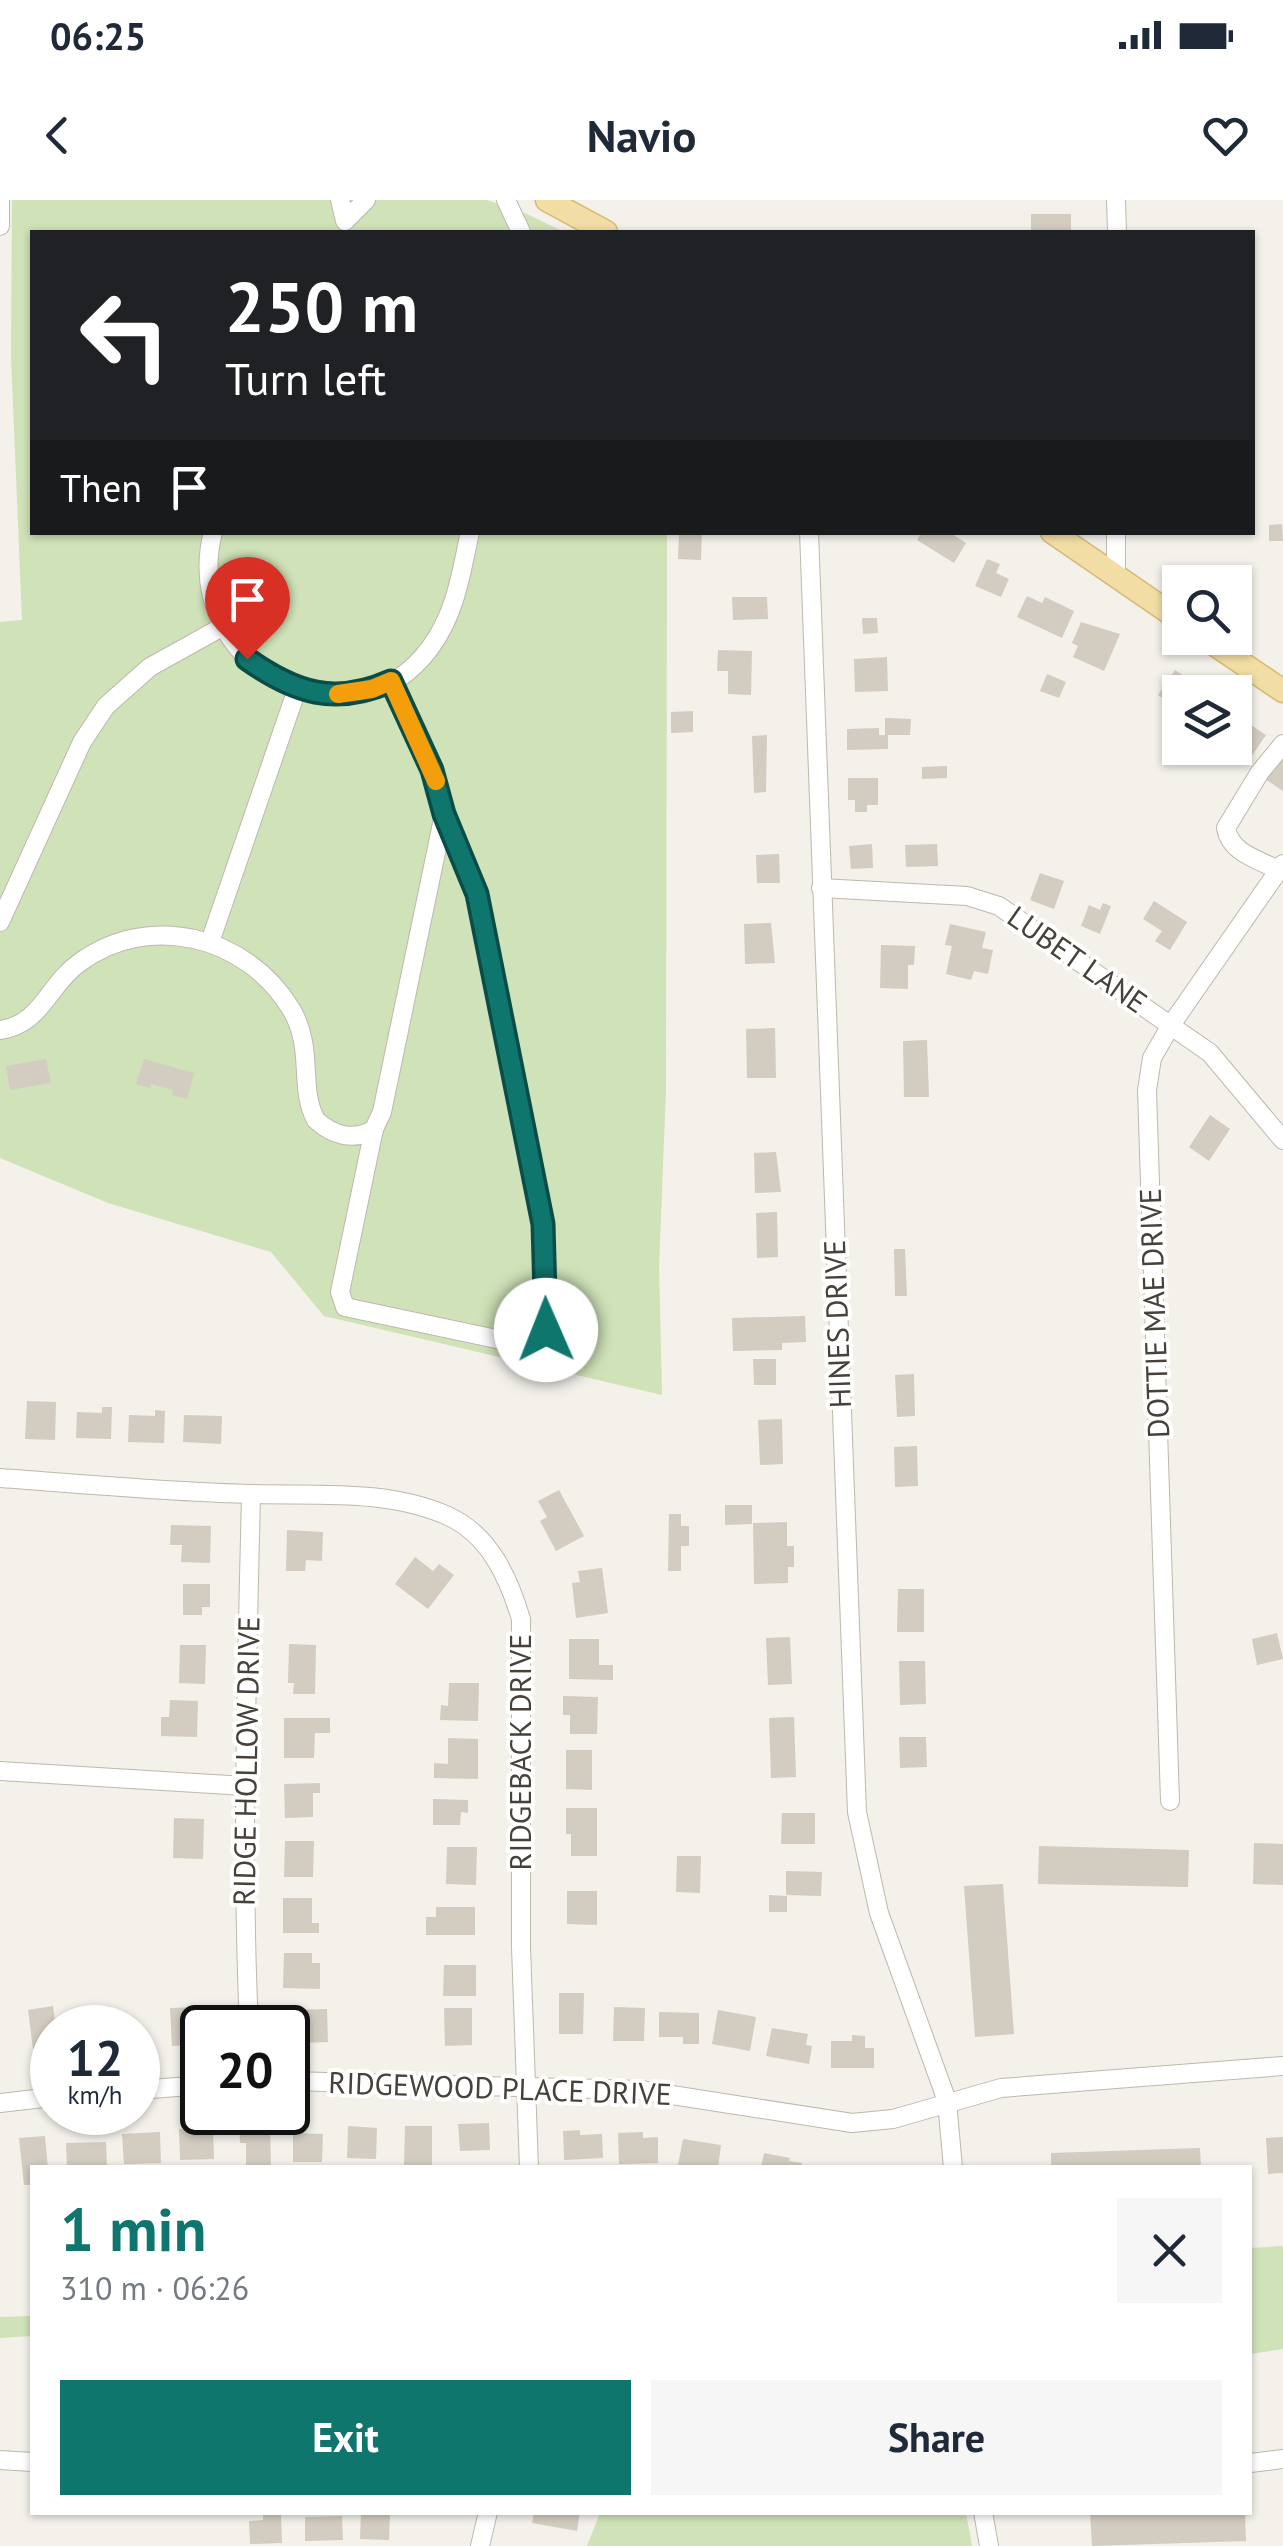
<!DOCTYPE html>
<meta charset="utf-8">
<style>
:root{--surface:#fff;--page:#f6f6f7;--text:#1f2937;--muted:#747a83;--accent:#0f766e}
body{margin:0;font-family:"PT Sans",sans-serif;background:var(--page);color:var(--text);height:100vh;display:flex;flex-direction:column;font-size:38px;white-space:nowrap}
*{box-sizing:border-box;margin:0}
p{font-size:32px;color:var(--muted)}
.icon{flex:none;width:55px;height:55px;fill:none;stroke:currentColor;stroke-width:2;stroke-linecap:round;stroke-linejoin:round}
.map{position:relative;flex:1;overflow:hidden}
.drawer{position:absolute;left:30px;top:1965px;width:1222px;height:350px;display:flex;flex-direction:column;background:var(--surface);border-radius:0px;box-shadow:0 2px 8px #0004}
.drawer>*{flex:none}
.banner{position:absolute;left:30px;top:30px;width:1225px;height:305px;border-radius:0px;box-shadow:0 2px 8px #0004;background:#202124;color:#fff;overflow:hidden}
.fabs{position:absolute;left:1162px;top:365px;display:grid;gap:20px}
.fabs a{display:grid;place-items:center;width:90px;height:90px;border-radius:0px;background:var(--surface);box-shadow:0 2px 8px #0004;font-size:50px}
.speed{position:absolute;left:30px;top:1805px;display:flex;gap:20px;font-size:50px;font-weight:700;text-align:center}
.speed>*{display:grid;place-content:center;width:130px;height:130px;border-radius:50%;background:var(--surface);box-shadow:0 2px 8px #0004;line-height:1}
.speed small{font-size:25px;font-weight:400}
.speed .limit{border:5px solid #111;border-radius:15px;background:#fff;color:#111}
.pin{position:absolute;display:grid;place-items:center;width:85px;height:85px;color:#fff;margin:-102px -42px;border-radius:50% 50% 50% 0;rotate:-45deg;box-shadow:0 0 10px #0007}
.pin .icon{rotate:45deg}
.me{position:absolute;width:110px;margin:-55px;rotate:359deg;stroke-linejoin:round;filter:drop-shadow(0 0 8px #0008)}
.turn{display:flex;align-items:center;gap:35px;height:210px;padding:0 30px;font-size:45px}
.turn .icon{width:130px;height:130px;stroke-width:2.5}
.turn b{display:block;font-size:70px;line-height:85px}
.then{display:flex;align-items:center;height:95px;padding:0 30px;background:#0003;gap:20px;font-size:38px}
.round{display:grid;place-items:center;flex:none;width:105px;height:105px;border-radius:0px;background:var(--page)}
.summary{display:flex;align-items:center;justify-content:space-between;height:170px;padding:0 30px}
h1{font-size:60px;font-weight:600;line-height:75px;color:var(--accent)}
.cta{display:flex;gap:20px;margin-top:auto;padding:20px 30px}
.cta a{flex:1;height:115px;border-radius:0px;background:var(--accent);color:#fff;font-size:40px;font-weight:600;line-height:115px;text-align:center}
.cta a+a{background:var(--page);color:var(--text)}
.status{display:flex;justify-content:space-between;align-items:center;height:70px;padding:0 50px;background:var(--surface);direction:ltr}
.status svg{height:28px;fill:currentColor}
header{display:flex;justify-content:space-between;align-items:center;height:130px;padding:0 30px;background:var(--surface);font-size:45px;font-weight:600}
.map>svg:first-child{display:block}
.green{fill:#cfe2b8}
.building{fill:#d3ccc1}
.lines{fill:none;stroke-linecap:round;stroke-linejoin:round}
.minor-casing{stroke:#beb8ae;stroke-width:20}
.major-casing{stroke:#d5ba76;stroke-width:25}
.minor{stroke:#fff;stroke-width:18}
.major{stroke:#f2dda4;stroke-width:22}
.route-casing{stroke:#0a4d48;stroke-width:25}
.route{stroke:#0f766e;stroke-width:18}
.slow{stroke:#f59e0b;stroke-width:18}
.labels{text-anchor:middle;stroke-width:8;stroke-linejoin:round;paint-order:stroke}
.street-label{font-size:30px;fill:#464139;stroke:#fff}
</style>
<div class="status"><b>06:25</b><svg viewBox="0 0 49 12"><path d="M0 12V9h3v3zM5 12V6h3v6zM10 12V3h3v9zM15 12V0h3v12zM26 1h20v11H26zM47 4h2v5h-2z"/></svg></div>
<header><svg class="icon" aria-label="back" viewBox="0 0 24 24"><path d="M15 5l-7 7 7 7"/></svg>Navio<svg class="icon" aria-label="heart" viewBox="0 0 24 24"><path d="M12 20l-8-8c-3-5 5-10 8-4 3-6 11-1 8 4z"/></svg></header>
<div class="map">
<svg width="1283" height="2346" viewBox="0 0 1283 2346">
<rect width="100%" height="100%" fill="#f3f1ea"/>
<g class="green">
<polygon points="12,0 487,0 527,14 564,32 32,32 32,332 667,333 666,890 659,1066 662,1195 324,1116 271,1052 108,1003 0,958 0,422 22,420 11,156"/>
<polygon points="1283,2046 1283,2149 1250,2154 1250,2048"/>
<polygon points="32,2116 32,2136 0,2138 0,2117"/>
<polygon points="600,2313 966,2313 972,2346 587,2346"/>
</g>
<g class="building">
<rect x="1031" y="14" width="40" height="18"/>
<polygon points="1282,324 1283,341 1269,341 1269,325"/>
<polygon points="679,332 702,332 701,360 678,359"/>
<polygon points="922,332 949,332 966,343 954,363 917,340"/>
<polygon points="987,359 1000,364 996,373 1009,379 1001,397 975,386"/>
<polygon points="1027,396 1042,403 1045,397 1074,411 1062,438 1017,417"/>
<polygon points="732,397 767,397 768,419 733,420"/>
<polygon points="862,418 877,418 878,433 863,434"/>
<polygon points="1081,422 1120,434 1104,471 1073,457 1078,446 1072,443"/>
<polygon points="718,450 752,451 751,495 728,494 728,471 717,471"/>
<polygon points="887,457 888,491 855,492 854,459"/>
<polygon points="1175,470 1208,492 1180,492 1180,510 1158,495"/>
<polygon points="1047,474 1066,482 1059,498 1040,491"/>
<polygon points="693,511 693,532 671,533 671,512"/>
<polygon points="1235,514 1266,535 1251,557 1235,547"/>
<polygon points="885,518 911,519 910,535 885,535"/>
<polygon points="879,528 879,535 888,535 888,549 847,550 847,529"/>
<polygon points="767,535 766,592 754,593 752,536"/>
<polygon points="1283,546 1283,591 1262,577"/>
<polygon points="947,566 947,578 922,579 922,567"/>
<polygon points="848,578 878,578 878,605 867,605 867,612 855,612 855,600 848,600"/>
<polygon points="872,644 873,668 851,669 849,646"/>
<polygon points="937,644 938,666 906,667 905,645"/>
<polygon points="779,654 780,683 757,683 756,655"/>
<polygon points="1040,673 1064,681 1054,709 1030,700"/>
<polygon points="1154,701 1187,722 1170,750 1155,741 1162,731 1143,719"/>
<polygon points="1103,703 1111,706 1100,734 1081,726 1089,705 1100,710"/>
<polygon points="771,723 775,763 745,764 744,724"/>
<polygon points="950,724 986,732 982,748 993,750 988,774 974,771 971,780 946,774 952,746 945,745"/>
<polygon points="881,745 915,746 914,765 908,765 908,789 880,788"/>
<polygon points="775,828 776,878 747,878 746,829"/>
<polygon points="927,840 929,897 904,897 903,841"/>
<polygon points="46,859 51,883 10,890 6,866"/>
<polygon points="144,859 194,873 187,899 172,895 173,890 151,884 150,888 136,884"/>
<polygon points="1210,915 1230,929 1209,961 1189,947"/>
<polygon points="776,952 781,992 755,993 754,953"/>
<polygon points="777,1012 778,1057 757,1058 756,1013"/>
<polygon points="894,1049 905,1049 907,1096 895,1096"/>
<polygon points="805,1116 806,1142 782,1143 782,1150 733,1151 732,1118"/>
<polygon points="753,1159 776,1159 776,1185 754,1185"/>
<polygon points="914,1174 915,1216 897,1217 895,1175"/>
<polygon points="27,1201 56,1202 55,1240 25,1239"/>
<polygon points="102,1207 112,1207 111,1239 76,1238 77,1212 102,1213"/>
<polygon points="155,1210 165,1211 164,1243 128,1242 129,1215 155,1216"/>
<polygon points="184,1215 222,1216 221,1244 183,1242"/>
<polygon points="782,1219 783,1264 760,1265 758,1220"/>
<polygon points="917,1246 918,1286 895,1287 894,1247"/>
<polygon points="559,1290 584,1336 556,1351 540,1321 547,1317 538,1301"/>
<polygon points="725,1305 752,1305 752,1324 725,1325"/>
<polygon points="669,1314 681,1314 681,1326 689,1326 689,1346 681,1346 681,1371 668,1371"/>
<polygon points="787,1322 787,1346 794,1346 794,1367 788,1367 788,1383 754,1384 753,1323"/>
<polygon points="171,1325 211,1326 210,1363 181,1362 182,1345 170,1345"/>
<polygon points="287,1330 323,1332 322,1361 306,1360 305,1371 286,1371"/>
<polygon points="415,1357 433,1371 439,1364 454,1375 428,1409 395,1384"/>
<polygon points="602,1368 608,1413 576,1418 572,1383 580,1382 578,1371"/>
<polygon points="183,1384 210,1384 210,1407 202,1407 202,1415 183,1415"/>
<polygon points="898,1389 924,1389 924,1432 897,1432"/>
<polygon points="1277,1433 1283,1459 1257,1465 1252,1439"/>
<polygon points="790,1437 792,1484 768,1485 766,1438"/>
<polygon points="569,1439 599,1439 599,1465 613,1465 613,1480 569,1479"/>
<polygon points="289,1444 316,1445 315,1494 293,1494 294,1483 288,1483"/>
<polygon points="180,1445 206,1445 205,1484 179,1483"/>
<polygon points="899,1461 925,1461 926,1504 900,1505"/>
<polygon points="449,1483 479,1483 478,1521 440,1520 441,1505 448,1506"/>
<polygon points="563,1496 598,1497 597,1534 570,1534 570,1515 563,1515"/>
<polygon points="170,1500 198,1501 197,1537 161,1536 161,1517 169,1517"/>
<polygon points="794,1517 796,1577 771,1578 769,1518"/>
<polygon points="284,1518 330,1518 330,1533 315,1533 314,1558 284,1558"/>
<polygon points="899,1537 926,1537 927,1567 900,1568"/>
<polygon points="448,1538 478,1539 478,1579 434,1578 434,1563 448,1564"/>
<polygon points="566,1550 592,1550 592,1590 566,1589"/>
<polygon points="320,1583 320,1593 313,1593 313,1617 285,1618 284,1584"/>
<polygon points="433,1599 468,1600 468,1613 461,1612 460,1625 433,1625"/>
<polygon points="566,1608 597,1608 597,1656 571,1656 571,1634 566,1634"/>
<polygon points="782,1613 815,1613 815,1644 781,1644"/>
<polygon points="174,1618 204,1619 203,1659 173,1658"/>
<polygon points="285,1641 314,1641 313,1677 284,1677"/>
<polygon points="1254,1643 1283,1644 1283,1685 1253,1684"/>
<polygon points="1039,1646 1189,1650 1188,1687 1038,1684"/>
<polygon points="447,1647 477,1647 476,1685 446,1684"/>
<polygon points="677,1656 701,1656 700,1693 676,1692"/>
<polygon points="786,1671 822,1672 821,1696 786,1695"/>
<polygon points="1003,1684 1014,1834 975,1837 964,1686"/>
<polygon points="567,1691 597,1691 597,1725 567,1724"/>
<polygon points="769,1695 787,1696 787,1712 769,1712"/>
<polygon points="283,1698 312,1698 312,1723 319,1723 319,1733 283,1733"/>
<polygon points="436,1707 475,1707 475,1735 426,1735 426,1717 436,1717"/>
<polygon points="284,1753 312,1753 312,1763 320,1763 320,1789 283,1788"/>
<polygon points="444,1765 476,1765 476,1796 443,1796"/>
<polygon points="559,1793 584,1793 583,1834 559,1834"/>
<polygon points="53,1806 56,1828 52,1828 52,1847 33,1849 28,1810"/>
<polygon points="110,1806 112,1828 80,1828 78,1810"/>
<polygon points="199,1807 200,1844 172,1846 170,1808"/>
<polygon points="614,1807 645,1808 644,1841 613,1841"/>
<polygon points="444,1808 472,1808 472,1845 445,1846"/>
<polygon points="327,1809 328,1842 299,1843 295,1810"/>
<polygon points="718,1810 756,1817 750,1851 712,1844"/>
<polygon points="659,1812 699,1813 699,1844 683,1844 683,1837 659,1837"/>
<polygon points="772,1828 808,1834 806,1845 812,1846 809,1864 766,1856"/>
<polygon points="852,1835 865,1836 865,1848 874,1848 874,1868 831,1868 831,1841 852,1841"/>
<polygon points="489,1923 490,1950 460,1951 458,1924"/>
<polygon points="270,1924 271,1968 246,1968 246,1943 240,1943 239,1925"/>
<polygon points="348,1926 377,1928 376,1959 347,1958"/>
<polygon points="405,1926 432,1926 432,1968 404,1965"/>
<polygon points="179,1929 213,1929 214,1959 180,1960"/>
<polygon points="580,1930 580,1935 602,1934 603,1958 564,1960 563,1931"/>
<polygon points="160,1932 161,1963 124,1964 122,1934"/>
<polygon points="643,1932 643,1938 658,1937 658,1963 619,1964 618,1933"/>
<polygon points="293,1933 323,1934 322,1962 293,1962"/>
<polygon points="45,1936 48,1968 32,1968 32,1985 24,1985 19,1938"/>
<polygon points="1283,1937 1283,1973 1268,1974 1266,1938"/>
<polygon points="683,1939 721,1945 718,1968 678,1965"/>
<polygon points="106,1942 107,1968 67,1968 66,1943"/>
<polygon points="1200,1948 1201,1968 1051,1968 1051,1953"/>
<polygon points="764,1953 790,1958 789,1961 802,1963 801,1968 761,1968"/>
<polygon points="361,2312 390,2313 389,2340 360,2339"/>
<polygon points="534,2312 580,2312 577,2331 532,2323"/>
<polygon points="1090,2312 1245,2312 1246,2341 1092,2346"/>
<polygon points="281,2314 282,2343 250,2344 249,2321 263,2320 263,2315"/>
<polygon points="342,2316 343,2340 305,2341 305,2317"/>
</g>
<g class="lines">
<g class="minor-casing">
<g id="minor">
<polyline points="340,0 345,21 366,0"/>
<polyline points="506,0 521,32"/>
<polyline points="1116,0 1117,32"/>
<polyline points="0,26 0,0"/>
<path d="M213 332C179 466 350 556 430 448 456 413 461 373 470 332"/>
<polyline points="809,332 857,1612 879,1713 947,1901 953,1968"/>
<polyline points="1116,376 1116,332"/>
<path d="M1279 670C1259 660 1230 653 1226 628L1260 572 1283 544"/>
<polyline points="821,688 967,696 999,706 1210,853 1283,940"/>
<polyline points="0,722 82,542 106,506 150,467 222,427"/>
<polyline points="210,742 297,489"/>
<path d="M0 830C41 825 48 785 79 763 149 711 247 736 291 809 315 849 298 888 316 920 332 935 354 942 374 929L382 912 444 614 433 570 391 481"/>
<polyline points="374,929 340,1092 345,1107 520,1144 537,1140 545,1130 543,1024 477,694 445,614"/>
<path d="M0 1278C84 1284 168 1292 252 1294 317 1296 388 1289 448 1316 490 1335 509 1379 521 1419V1747L529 1968"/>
<polyline points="0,1571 245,1586"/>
<polyline points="1170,1601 1147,890 1152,858 1171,825 1283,664"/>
<path d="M249 1828C241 1650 247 1472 251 1294"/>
<polyline points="288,1881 640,1890 852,1923 893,1919 1001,1888 1283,1866"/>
<polyline points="138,1890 202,1885"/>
<polyline points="0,1903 52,1897"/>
<polyline points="0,2260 32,2262"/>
<polyline points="1250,2263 1283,2259"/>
<polyline points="983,2312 989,2346"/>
<polyline points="480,2346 488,2312"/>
</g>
</g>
<g class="major-casing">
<g id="major">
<polyline points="547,0 606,32"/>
<polyline points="1052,332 1180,420"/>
<polyline points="1205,438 1283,491"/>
</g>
</g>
<use href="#minor" class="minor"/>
<use href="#major" class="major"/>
</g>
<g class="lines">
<g class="route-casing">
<path id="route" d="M247 459C295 493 335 506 391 481L432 570 444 614 477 694 543 1024 546 1130"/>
</g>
<use href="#route" class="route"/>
<polyline class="slow" points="338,494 372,489 391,481 436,581"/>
</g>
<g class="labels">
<g class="street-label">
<text transform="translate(1077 760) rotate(35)" y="10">LUBET LANE</text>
<text transform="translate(1155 1113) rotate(-92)" y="10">DOTTIE MAE DRIVE</text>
<text transform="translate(838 1124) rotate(-92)" y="10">HINES DRIVE</text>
<text transform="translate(521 1552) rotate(-90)" y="10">RIDGEBACK DRIVE</text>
<text transform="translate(247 1561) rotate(-89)" y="10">RIDGE HOLLOW DRIVE</text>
<text transform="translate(500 1889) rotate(2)" y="10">RIDGEWOOD PLACE DRIVE</text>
</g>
</g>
</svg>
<div class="fabs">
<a><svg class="icon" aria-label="search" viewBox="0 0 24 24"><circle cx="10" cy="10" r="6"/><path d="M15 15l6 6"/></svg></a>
<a><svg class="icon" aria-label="layers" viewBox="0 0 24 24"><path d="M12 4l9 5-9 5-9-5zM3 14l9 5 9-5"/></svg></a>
</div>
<div class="speed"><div>12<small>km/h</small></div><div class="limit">20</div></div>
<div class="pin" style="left:247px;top:459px;background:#d93025"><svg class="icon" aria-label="arrive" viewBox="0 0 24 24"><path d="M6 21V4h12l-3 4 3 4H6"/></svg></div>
<svg class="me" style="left:546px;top:1130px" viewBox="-20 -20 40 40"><circle r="19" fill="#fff"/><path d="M0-13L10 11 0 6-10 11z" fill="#0f766e"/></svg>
<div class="banner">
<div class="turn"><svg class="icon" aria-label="left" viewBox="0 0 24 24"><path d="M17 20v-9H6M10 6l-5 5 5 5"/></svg><div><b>250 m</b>Turn left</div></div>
<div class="then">Then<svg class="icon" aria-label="arrive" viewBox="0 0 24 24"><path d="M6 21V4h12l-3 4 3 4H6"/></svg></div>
</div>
<section class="drawer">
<div class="summary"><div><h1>1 min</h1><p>310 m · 06:26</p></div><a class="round"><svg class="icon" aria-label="close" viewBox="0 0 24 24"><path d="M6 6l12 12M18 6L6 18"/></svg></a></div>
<div class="cta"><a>Exit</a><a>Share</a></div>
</section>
</div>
